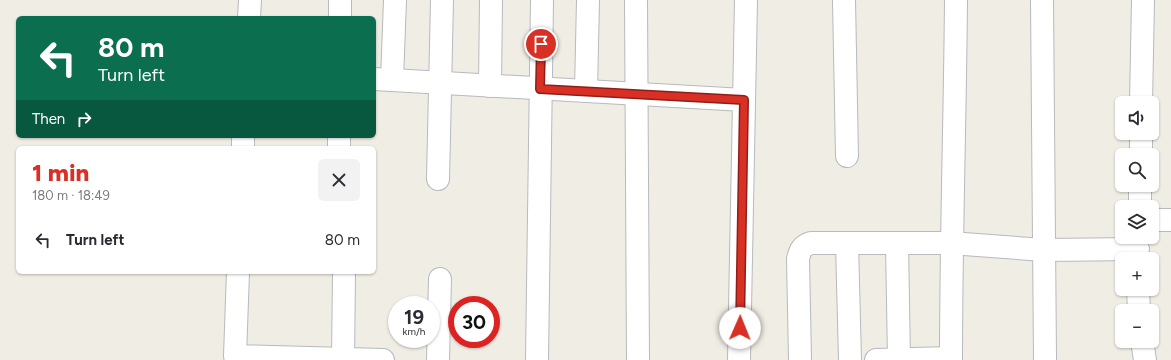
<!DOCTYPE html>
<meta charset="utf-8">
<style>
:root{--surface:#fff;--page:#f2f2f3;--text:#2b2b33;--muted:#7c7c81;--accent:#d93025}
body{margin:0;font-family:Figtree,sans-serif;background:var(--page);color:var(--text);height:100vh;display:flex;flex-direction:column;font-size:15px;white-space:nowrap}
*{box-sizing:border-box;margin:0}
p{font-size:13px;color:var(--muted)}
.icon{flex:none;width:22px;height:22px;fill:none;stroke:currentColor;stroke-width:2;stroke-linecap:round;stroke-linejoin:round}
.map{position:relative;flex:1;overflow:hidden}
.side{position:absolute;left:16px;top:146px;width:360px;height:128px;display:flex;flex-direction:column;background:var(--surface);border-radius:6px;box-shadow:0 1px 3px #0004}
.side>*{flex:none}
.guide{position:absolute;left:16px;top:16px;width:360px;height:122px;border-radius:6px;box-shadow:0 1px 3px #0004;background:#0b6e4f;color:#fff;overflow:hidden}
.tools{position:absolute;left:1115px;top:96px;display:grid;gap:8px}
.tools a{display:grid;place-items:center;width:44px;height:44px;border-radius:6px;background:var(--surface);box-shadow:0 1px 3px #0004;font-size:20px}
.speed{position:absolute;left:388px;top:296px;display:flex;gap:8px;font-size:20px;font-weight:700;text-align:center}
.speed>*{display:grid;place-content:center;width:52px;height:52px;border-radius:50%;background:var(--surface);box-shadow:0 1px 3px #0004;line-height:1}
.speed small{font-size:10px;font-weight:400}
.speed .limit{border:6px solid #d22;background:#fff;color:#111}
.pin{position:absolute;display:grid;place-items:center;width:34px;height:34px;color:#fff;margin:-17px;border:2px solid #fff;border-radius:50%;box-shadow:0 1px 4px #0007}
.me{position:absolute;width:44px;margin:-22px;rotate:1deg;stroke-linejoin:round;filter:drop-shadow(0 0 3px #0008)}
.turn{display:flex;align-items:center;gap:14px;height:84px;padding:0 16px;font-size:18px}
.turn .icon{width:52px;height:52px;stroke-width:2.5}
.turn b{display:block;font-size:28px;line-height:34px}
.then{display:flex;align-items:center;height:38px;padding:0 16px;background:#0003;gap:8px;font-size:15px}
.round{display:grid;place-items:center;flex:none;width:42px;height:42px;border-radius:6px;background:var(--page)}
.head{display:flex;align-items:center;justify-content:space-between;height:68px;padding:0 16px}
h1{font-size:24px;font-weight:800;line-height:30px;color:var(--accent)}
ul{padding:0;list-style:none}
li{display:flex;align-items:center;gap:12px;height:52px;padding:0 16px}
li div{flex:1}
li b{display:block;font-size:15px}
li em{font-style:normal}
.map>svg:first-child{display:block}
.lines{fill:none;stroke-linecap:round;stroke-linejoin:round}
.minor-casing{stroke:#b7babe;stroke-width:24}
.minor{stroke:#fff;stroke-width:22}
.route-casing{stroke:#8d1f18;stroke-width:10}
.route{stroke:#d93025;stroke-width:7}
</style>
<div class="map">
<svg width="1171" height="360" viewBox="0 0 1171 360">
<rect width="100%" height="100%" fill="#efede4"/>
<g class="lines">
<g class="minor-casing">
<g id="minor">
<polyline points="636,0 638,360"/>
<polyline points="844,0 847,156"/>
<polyline points="1042,0 1045,359"/>
<polyline points="249,18 250,0"/>
<polyline points="340,18 340,0"/>
<polyline points="374,79 744,100"/>
<polyline points="392,80 395,0"/>
<polyline points="490,86 491,0"/>
<polyline points="586,91 588,0"/>
<polyline points="1141,103 1143,0"/>
<polyline points="339,136 339,148"/>
<polyline points="243,148 243,136"/>
<polyline points="1141,155 1141,133"/>
<polyline points="438,179 442,0"/>
<polyline points="1140,207 1140,185"/>
<polyline points="1152,220 1171,220"/>
<polyline points="847,243 850,360"/>
<polyline points="897,243 899,360"/>
<polyline points="238,272 235,356 383,360"/>
<polyline points="1138,289 1139,311"/>
<polyline points="1142,341 1145,360"/>
<polyline points="343,360 344,273"/>
<polyline points="438,360 440,279"/>
<polyline points="537,360 542,0"/>
<polyline points="739,360 746,0"/>
<path d="M800 360 798 259C800 250 802 246 811 243H950L1044 250 1138 249"/>
<polyline points="876,360 951,358"/>
<path d="M951 360C951 240 955 120 956 0"/>
</g>
</g>
<use href="#minor" class="minor"/>
</g>
<g class="lines">
<g class="route-casing">
<polyline id="route" points="541,44 540,89 744,100 740,328"/>
</g>
<use href="#route" class="route"/>
</g>
</svg>
<div class="tools">
<a><svg class="icon" aria-label="sound" viewBox="0 0 24 24"><path d="M4 9h4l5-4v14l-5-4H4zM17 9q2 3 0 6"/></svg></a>
<a><svg class="icon" aria-label="search" viewBox="0 0 24 24"><circle cx="10" cy="10" r="6"/><path d="M15 15l6 6"/></svg></a>
<a><svg class="icon" aria-label="layers" viewBox="0 0 24 24"><path d="M12 4l9 5-9 5-9-5zM3 14l9 5 9-5"/></svg></a>
<a>+</a>
<a>−</a>
</div>
<div class="speed"><div>19<small>km/h</small></div><div class="limit">30</div></div>
<div class="pin" style="left:541px;top:44px;background:#d93025"><svg class="icon" aria-label="arrive" viewBox="0 0 24 24"><path d="M6 21V4h12l-3 4 3 4H6"/></svg></div>
<svg class="me" style="left:740px;top:328px" viewBox="-20 -20 40 40"><circle r="19" fill="#fff"/><path d="M0-13L10 11 0 6-10 11z" fill="#d93025"/></svg>
<div class="guide">
<div class="turn"><svg class="icon" aria-label="left" viewBox="0 0 24 24"><path d="M17 20v-9H6M10 6l-5 5 5 5"/></svg><div><b>80 m</b>Turn left</div></div>
<div class="then">Then<svg class="icon" aria-label="right" viewBox="0 0 24 24"><path d="M7 20v-9h11M14 6l5 5-5 5"/></svg></div>
</div>
<section class="side">
<div class="head"><div><h1>1 min</h1><p>180 m · 18:49</p></div><a class="round"><svg class="icon" aria-label="close" viewBox="0 0 24 24"><path d="M6 6l12 12M18 6L6 18"/></svg></a></div>
<ul>
<li><svg class="icon" aria-label="left" viewBox="0 0 24 24"><path d="M17 20v-9H6M10 6l-5 5 5 5"/></svg><div><b>Turn left</b></div><em>80 m</em></li>
</ul>
</section>
</div>
